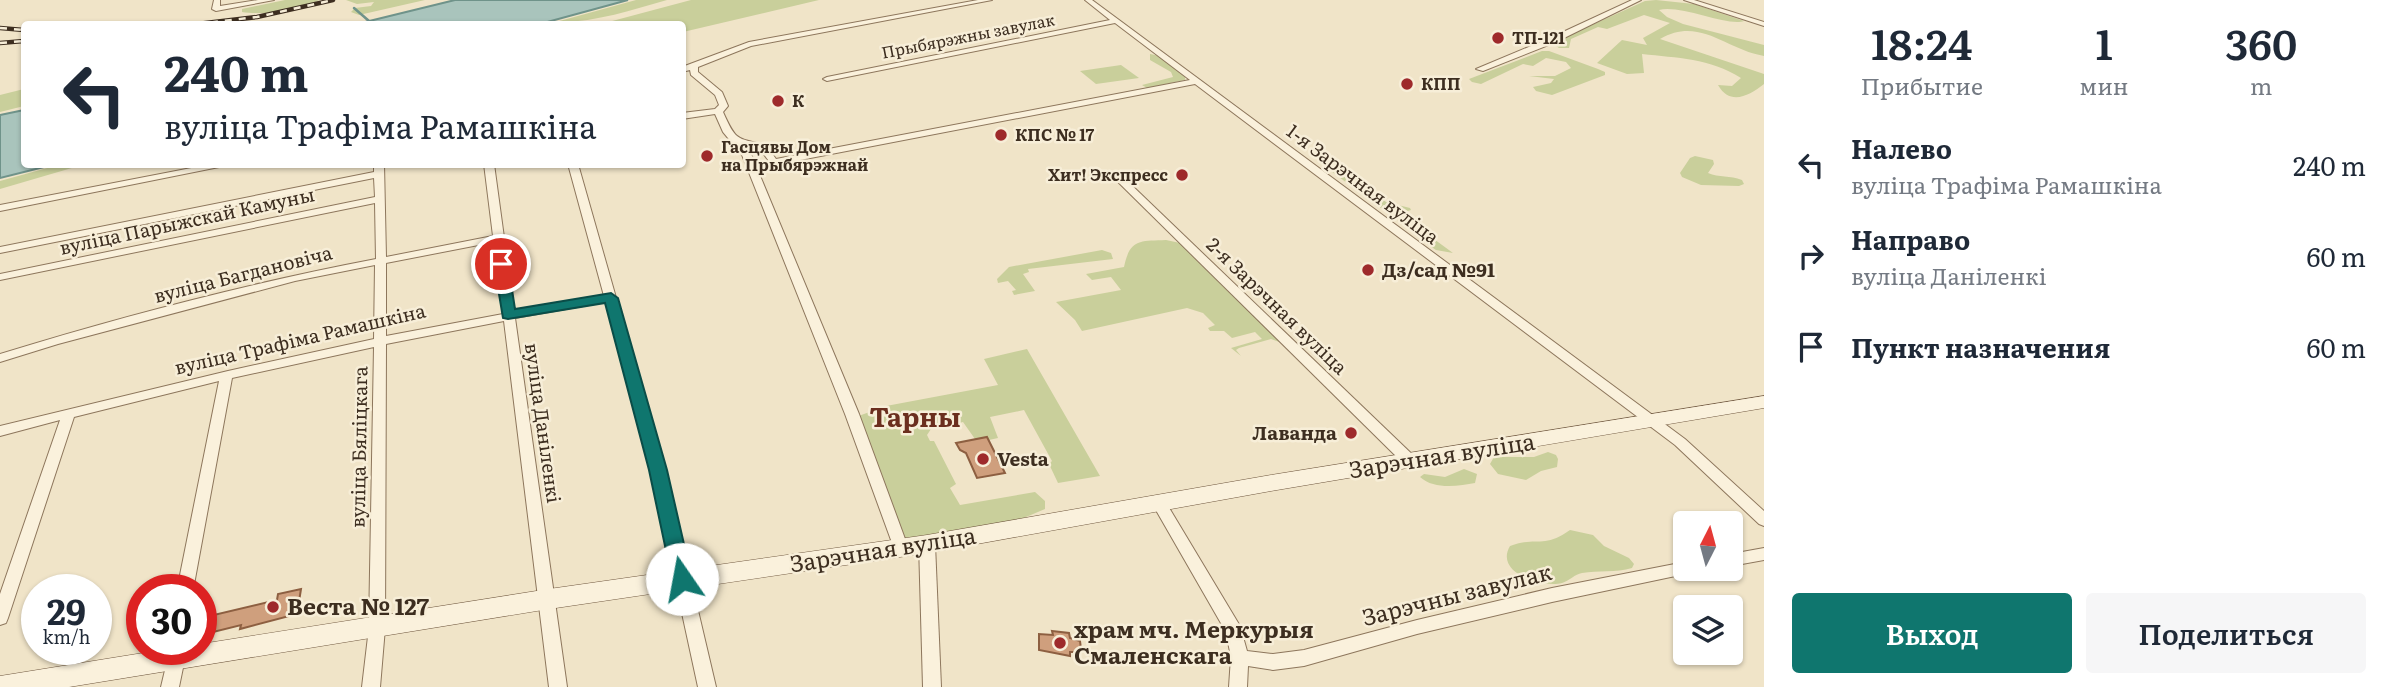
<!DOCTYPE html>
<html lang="ru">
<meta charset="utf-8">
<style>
:root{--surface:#fff;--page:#f6f6f7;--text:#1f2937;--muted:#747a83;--accent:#0f766e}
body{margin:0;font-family:Literata,serif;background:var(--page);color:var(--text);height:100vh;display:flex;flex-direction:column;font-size:26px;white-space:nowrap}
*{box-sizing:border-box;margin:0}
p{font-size:23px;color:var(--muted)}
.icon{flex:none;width:38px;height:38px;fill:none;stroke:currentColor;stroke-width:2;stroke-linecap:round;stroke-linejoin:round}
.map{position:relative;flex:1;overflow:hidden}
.details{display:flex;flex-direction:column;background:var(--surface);width:630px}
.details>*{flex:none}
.hud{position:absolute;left:21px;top:21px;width:665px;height:147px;border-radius:7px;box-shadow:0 2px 5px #0004;background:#fff;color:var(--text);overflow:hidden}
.needle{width:46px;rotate:6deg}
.buttons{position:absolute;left:1673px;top:511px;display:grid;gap:14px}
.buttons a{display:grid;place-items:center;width:70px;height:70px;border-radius:7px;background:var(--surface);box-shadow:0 2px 5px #0004;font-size:35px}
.speed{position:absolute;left:21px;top:574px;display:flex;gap:14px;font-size:35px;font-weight:700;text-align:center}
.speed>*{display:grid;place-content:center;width:91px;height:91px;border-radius:50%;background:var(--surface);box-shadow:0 2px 5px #0004;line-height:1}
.speed small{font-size:18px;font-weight:400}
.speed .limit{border:10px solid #d22;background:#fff;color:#111}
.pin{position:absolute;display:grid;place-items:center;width:60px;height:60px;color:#fff;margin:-30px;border:4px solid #fff;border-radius:50%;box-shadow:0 2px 7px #0007}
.me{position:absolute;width:77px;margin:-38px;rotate:348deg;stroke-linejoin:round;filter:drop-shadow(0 0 5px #0008)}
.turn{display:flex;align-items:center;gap:24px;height:147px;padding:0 28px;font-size:32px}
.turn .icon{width:91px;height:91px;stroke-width:2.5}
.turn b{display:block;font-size:49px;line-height:60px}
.eta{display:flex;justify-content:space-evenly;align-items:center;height:119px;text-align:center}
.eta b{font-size:42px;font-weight:600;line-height:49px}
.button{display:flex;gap:14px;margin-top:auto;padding:14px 28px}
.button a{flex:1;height:80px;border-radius:7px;background:var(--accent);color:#fff;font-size:28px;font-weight:600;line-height:80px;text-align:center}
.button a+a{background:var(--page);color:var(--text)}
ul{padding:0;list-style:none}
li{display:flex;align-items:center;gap:21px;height:91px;padding:0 28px}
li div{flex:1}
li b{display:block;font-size:26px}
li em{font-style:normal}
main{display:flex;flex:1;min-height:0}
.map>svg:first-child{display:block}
.green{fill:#c9cf9b}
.water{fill:#a9c4bc;stroke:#6f938a;stroke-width:2}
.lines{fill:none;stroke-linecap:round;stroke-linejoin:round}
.stream{stroke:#6f938a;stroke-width:2.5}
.building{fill:#cf9f7d;stroke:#8d5f41;stroke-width:2}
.street-casing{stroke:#8d765c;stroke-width:2}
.secondary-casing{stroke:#6f573f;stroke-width:1}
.street{fill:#faf1dc;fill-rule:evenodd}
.secondary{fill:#faf1dc;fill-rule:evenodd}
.rail-casing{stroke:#3d2e20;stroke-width:4.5}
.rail{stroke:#f7eed8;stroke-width:2.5;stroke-dasharray:7;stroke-linecap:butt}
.route{fill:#0f766e;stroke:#0a4d48;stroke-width:2}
.poi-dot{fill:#9e2a2b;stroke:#f7eed8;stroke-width:2.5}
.labels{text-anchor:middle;stroke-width:5;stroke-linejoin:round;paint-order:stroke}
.far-street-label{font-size:16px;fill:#3d2e20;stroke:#f7eed8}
.far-poi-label{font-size:16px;font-weight:bold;fill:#3d2e20;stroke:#f7eed8;text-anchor:start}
.street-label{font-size:19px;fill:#3d2e20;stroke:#f7eed8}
.poi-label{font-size:19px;font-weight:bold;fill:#3d2e20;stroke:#f7eed8;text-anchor:start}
.near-street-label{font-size:23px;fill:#3d2e20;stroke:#f7eed8}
.near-poi-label{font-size:23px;font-weight:bold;fill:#3d2e20;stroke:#f7eed8;text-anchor:start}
.district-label{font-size:26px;font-weight:bold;fill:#6b2e1e;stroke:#f7eed8}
</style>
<main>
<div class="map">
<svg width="1764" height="687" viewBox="0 0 1764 687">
<rect width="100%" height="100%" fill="#f0e4c8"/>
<g class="green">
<path d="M285 0H319C300 12 264 15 242 12V9Z"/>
<polygon points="346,0 425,0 359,15 351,12 355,8 371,6 374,2 357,4"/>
<path d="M636 0H667C631 10 594 23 556 22Z"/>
<polygon points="691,0 819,0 683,32 682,24 601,24"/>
<path d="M1656 0 1694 4 1744 21C1728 27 1680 4 1659 10L1667 17 1683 24 1764 45V56C1726 50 1700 16 1660 39L1764 74V84C1749 96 1730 106 1718 85L1732 86 1741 78C1710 58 1677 58 1642 54L1644 73 1627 74 1597 63 1622 40 1647 45 1643 38 1670 23 1644 15 1607 29 1598 27 1571 39 1569 48H1559L1552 43 1645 1Z"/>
<polygon points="1542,51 1549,51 1598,69 1605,72 1605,75 1552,95 1536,91 1533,87 1551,83 1554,79 1529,76 1555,76 1571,68 1566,62 1546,58 1533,66 1523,64 1481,84 1472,82 1469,79"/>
<path d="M1150 54C1164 55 1176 68 1185 77V80L1147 88 1142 85 1173 77 1171 72 1150 60Z"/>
<polygon points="1121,65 1139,78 1096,84 1080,71"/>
<polygon points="24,89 24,106 0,112 0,95"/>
<polygon points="1317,156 1327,158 1386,202 1410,208 1411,210 1405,212 1405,216 1427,226 1427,234 1453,253 1436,250 1423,241 1422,234 1412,231 1320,163"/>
<path d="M1695 156 1713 160 1714 164 1708 173C1719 178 1730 175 1742 180L1744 184 1739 186 1701 185 1682 177 1680 173 1690 158Z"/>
<polygon points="58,165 82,165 0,189 0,181"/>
<path d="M1166 240 1180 243 1194 255 1282 343 1271 339 1239 348 1236 350 1241 356 1231 348 1262 339 1255 332 1232 338 1224 331H1210L1208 328 1215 325 1203 313 1187 308 1082 331 1075 320 1056 302 1121 290 1111 277 1092 280 1086 274 1124 267C1130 239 1139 241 1166 240Z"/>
<polygon points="1102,250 1111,253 1113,259 1028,269 1029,272 1023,274 1035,291 1014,295 1012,291 1016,290 1008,281 998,283 997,279 1009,267"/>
<polygon points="1027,349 1100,476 1058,483 1049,464 1052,461 1024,410 990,417 998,438 989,440 987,437 975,439 963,422 931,429 927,435 930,441 934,441 956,484 950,488 960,505 1035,492 1045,501 1045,509 1014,522 901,540 853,418 886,406 998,385 984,359"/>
<polygon points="1548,452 1556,455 1558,459 1557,467 1541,471 1526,480 1498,474 1490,464 1494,457 1534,457"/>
<path d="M1464 469 1477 474 1475 483C1459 486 1434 490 1420 477L1424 474 1445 477Z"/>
<path d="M1570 530 1593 535 1604 546 1629 558 1634 564 1632 568C1616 573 1598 570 1582 573 1575 574 1569 581 1562 583 1542 588 1494 573 1510 546 1537 536 1544 549 1570 530Z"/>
</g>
<g class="water">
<polygon points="455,0 628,0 540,24 357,24"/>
<polygon points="24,110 24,164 52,165 0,178 0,115"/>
</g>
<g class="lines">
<polyline class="stream" points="354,8 369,21"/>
</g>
<g class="building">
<polygon points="987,437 1005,473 977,478 966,453 960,450 956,443"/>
<polygon points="301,589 297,614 240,629 241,625 201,635 201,618 277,600 278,594"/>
<polygon points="1052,631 1069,633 1070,638 1080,641 1081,649 1078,652 1070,652 1070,656 1039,650 1039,634 1053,635"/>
</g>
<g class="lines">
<g class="street-casing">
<g id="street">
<polygon points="214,0 220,0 220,6 258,0 274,0 216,11 212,9"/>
<path d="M978 0H992L751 46 698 67V72L722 92 728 106 723 112C736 141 736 138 766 145L776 159 1190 80 1115 23 827 81 823 79 827 77 1110 20 1085 0H1092L1685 439 1764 511V526L1759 524 1675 445 1195 84 774 165 771 164 760 149 744 146 751 154 859 414 908 547 905 551 900 553 895 551 845 414 742 155 723 132 715 114 682 119V113L715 109 719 105 715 95 691 75 690 70 682 72V67L749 42Z"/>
<polygon points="1632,0 1641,0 1556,42 1483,71 1476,69 1550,38"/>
<polygon points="1684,0 1694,0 1764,22 1764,26"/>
<polygon points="212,164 234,164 0,211 0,205"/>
<path d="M374 164H384L386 257 493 236 484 164H494L514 311 604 296 568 164H578L665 470 716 687H698L651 470 606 302 515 318 567 687H549L504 321 386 344 385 628 380 687H362L369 628 374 347 232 378 193 590H177L219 381 74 417 8 618 6 623 0 625V594L60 420 0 436V426L228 371 374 339 375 265 295 281 58 344 0 362V354C123 316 250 283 376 259L375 203 0 280V274L375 197 374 178 0 253V247L374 172ZM494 242 503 314 386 336V263Z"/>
<polygon points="1118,174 1121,175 1416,458 1418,462 1416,466 1406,466 1115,179 1115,175"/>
<polygon points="1160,499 1165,501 1240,626 1247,651 1273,654 1304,650 1417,620 1552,588 1685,562 1685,569 1692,569 1691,572 1685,574 1552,602 1417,634 1304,666 1273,670 1248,666 1247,687 1229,687 1231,657 1226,632 1153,505 1155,501"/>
<polygon points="927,538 932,540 935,544 941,687 923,687 919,544 922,540"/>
<polygon points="1764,548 1764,560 1731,566 1731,554"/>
<polygon points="170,649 184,649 186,653 179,687 161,687"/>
</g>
</g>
<g class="secondary-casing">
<polygon id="secondary" points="1764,396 1764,408 1271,491 927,553 549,609 69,687 0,687 0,676 168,649 201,649 201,644 549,589 927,535 1271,475"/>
</g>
<use href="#street" class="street"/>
<use href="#secondary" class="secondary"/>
<g class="rail-casing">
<g id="rail">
<polyline points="197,24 257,17 333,0"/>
<polyline points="0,28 24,30"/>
<polyline points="0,43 24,41"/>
</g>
</g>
<use href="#rail" class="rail"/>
</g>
<polygon class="route" points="501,260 508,264 515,309 611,293 618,298 667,470 692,579 689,585 682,588 675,585 672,579 649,470 605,303 508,319 503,318 494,264"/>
<g class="poi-dot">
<circle cx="1498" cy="38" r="7"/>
<circle cx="1407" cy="84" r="7"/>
<circle cx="778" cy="101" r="7"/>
<circle cx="1001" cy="135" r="7"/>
<circle cx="707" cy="156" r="7"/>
<circle cx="1182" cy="175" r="7"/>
<circle cx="1368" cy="270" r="7"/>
<circle cx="1351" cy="433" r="7"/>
<circle cx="983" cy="459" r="7"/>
<circle cx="273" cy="607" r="7"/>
<circle cx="1060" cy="643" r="7"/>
</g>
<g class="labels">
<g class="far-street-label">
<text transform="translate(968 36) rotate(-11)" y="6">Прыбярэжны завулак</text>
</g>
<g class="far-poi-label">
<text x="1512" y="44">ТП-121</text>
<text x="1421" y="90">КПП</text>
<text x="792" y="107">К</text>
<text x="1015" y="141">КПС № 17</text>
<text x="721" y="153">Гасцявы Дом<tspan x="721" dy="18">на Прыбярэжнай</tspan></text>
<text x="1168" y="181" text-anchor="end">Хит! Экспресс</text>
</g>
<g class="street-label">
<text transform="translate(1363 184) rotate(37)" y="7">1-я Зарэчная вуліца</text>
<text transform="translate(187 221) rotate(-12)" y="7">вуліца Парыжскай Камуны</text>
<text transform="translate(243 274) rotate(-14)" y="7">вуліца Багдановіча</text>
<text transform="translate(1277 306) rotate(44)" y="7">2-я Зарэчная вуліца</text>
<text transform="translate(300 339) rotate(-13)" y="7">вуліца Трафіма Рамашкіна</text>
<text transform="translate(543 423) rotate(82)" y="7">вуліца Даніленкі</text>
<text transform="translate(359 447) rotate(-89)" y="7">вуліца Бяліцкага</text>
</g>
<g class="poi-label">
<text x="1382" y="277">Дз/сад №91</text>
<text x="1337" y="440" text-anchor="end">Лаванда</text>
<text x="997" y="466">Vesta</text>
</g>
<g class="near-street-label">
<text transform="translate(1442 456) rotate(-9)" y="8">Зарэчная вуліца</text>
<text transform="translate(883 550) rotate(-9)" y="8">Зарэчная вуліца</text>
<text transform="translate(1457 595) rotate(-14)" y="8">Зарэчны завулак</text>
</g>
<g class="near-poi-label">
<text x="287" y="615">Веста № 127</text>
<text x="1074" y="638">храм мч. Меркурыя<tspan x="1074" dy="26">Смаленскага</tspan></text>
</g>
<g class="district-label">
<text x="915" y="427">Тарны</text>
</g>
</g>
</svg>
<div class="buttons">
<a><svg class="needle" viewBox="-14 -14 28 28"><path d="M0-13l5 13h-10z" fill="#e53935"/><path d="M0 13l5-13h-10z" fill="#747a83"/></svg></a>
<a><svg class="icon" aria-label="layers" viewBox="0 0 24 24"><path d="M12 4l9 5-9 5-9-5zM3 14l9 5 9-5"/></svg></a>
</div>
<div class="speed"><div>29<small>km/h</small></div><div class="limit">30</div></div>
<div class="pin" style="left:501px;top:264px;background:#d93025"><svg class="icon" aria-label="arrive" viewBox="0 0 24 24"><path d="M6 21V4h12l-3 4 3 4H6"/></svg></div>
<svg class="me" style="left:682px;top:579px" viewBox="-20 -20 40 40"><circle r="19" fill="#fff"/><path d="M0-13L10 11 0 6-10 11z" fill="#0f766e"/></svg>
<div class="hud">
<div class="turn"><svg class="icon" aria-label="left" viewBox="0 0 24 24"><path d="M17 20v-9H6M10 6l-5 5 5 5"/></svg><div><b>240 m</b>вуліца Трафіма Рамашкіна</div></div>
</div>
</div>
<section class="details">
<div class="eta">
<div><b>18:24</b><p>Прибытие</p></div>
<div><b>1</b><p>мин</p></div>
<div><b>360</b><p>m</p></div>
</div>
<ul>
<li><svg class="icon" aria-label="left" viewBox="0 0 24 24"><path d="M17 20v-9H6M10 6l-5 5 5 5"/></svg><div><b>Налево</b><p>вуліца Трафіма Рамашкіна</p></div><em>240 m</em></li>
<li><svg class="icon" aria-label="right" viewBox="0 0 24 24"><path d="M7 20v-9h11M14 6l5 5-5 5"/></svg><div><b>Направо</b><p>вуліца Даніленкі</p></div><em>60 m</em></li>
<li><svg class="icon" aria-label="arrive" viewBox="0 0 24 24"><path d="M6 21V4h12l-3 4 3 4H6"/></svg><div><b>Пункт назначения</b></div><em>60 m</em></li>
</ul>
<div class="button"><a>Выход</a><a>Поделиться</a></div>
</section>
</main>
